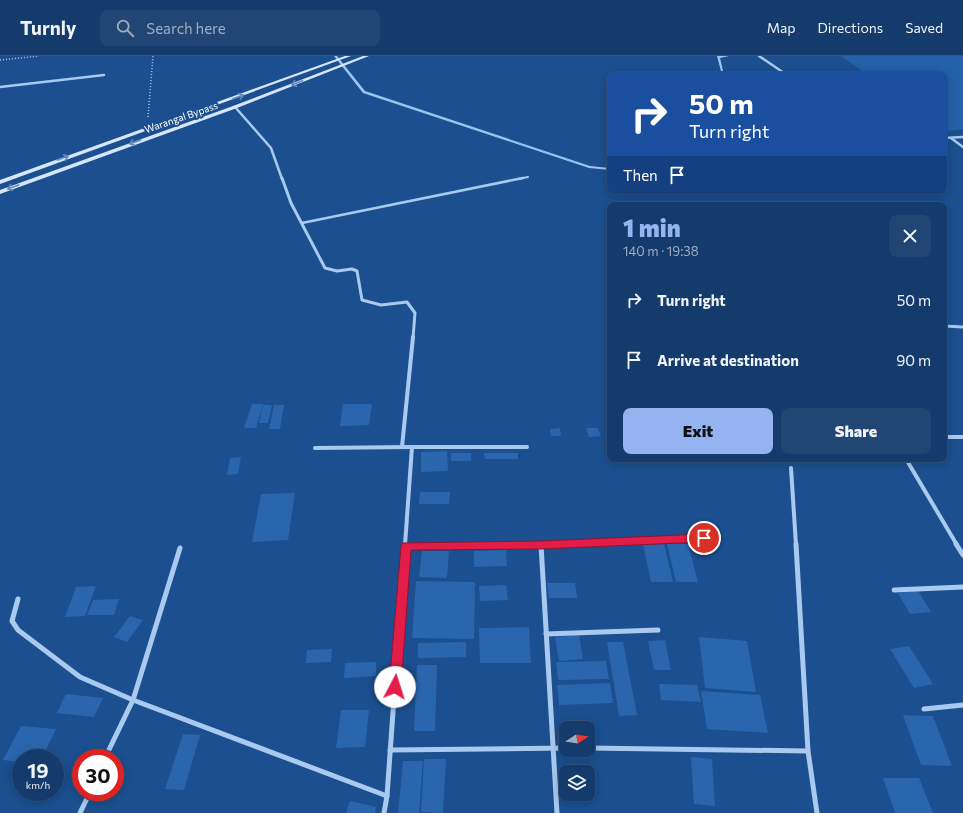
<!DOCTYPE html>
<meta charset="utf-8">
<style>
:root{--surface:#143b6b;--page:#214673;--text:#f1f3f6;--muted:#9dadc1;--line:#33557e;--accent:#95b2f1}
body{margin:0;font-family:Commissioner,sans-serif;background:var(--page);color:var(--text);height:100vh;display:flex;flex-direction:column;font-size:15px;white-space:nowrap}
*{box-sizing:border-box;margin:0}
p{font-size:13px;color:var(--muted)}
.icon{flex:none;width:22px;height:22px;fill:none;stroke:currentColor;stroke-width:2;stroke-linecap:round;stroke-linejoin:round}
.map{position:relative;flex:1;overflow:hidden}
.drawer{position:absolute;left:607px;top:146px;width:340px;height:260px;display:flex;flex-direction:column;background:var(--surface);border-radius:8px;box-shadow:0 2px 10px #0003,0 0 0 1px var(--line)}
.drawer>*{flex:none}
.hud{position:absolute;left:607px;top:16px;width:340px;height:122px;border-radius:8px;box-shadow:0 2px 10px #0003,0 0 0 1px var(--line);background:#1a4fa0;color:#fff;overflow:hidden}
.needle{width:26px;rotate:78deg}
.buttons{position:absolute;left:559px;top:665px;display:grid;gap:8px}
.buttons a{display:grid;place-items:center;width:36px;height:36px;border-radius:8px;background:var(--surface);box-shadow:0 2px 10px #0003,0 0 0 1px var(--line);font-size:20px}
.speed{position:absolute;left:12px;top:693px;display:flex;gap:8px;font-size:20px;font-weight:700;text-align:center}
.speed>*{display:grid;place-content:center;width:52px;height:52px;border-radius:50%;background:var(--surface);box-shadow:0 2px 10px #0003,0 0 0 1px var(--line);line-height:1}
.speed small{font-size:10px;font-weight:400}
.speed .limit{border:6px solid #d22;background:#fff;color:#111}
.pin{position:absolute;display:grid;place-items:center;width:34px;height:34px;color:#fff;margin:-17px;border:2px solid #fff;border-radius:50%;box-shadow:0 1px 4px #0007}
.me{position:absolute;width:44px;margin:-22px;rotate:5deg;stroke-linejoin:round;filter:drop-shadow(0 0 3px #0008)}
.turn{display:flex;align-items:center;gap:14px;height:84px;padding:0 16px;font-size:18px}
.turn .icon{width:52px;height:52px;stroke-width:2.5}
.turn b{display:block;font-size:28px;line-height:34px}
.then{display:flex;align-items:center;height:38px;padding:0 16px;background:#0003;gap:8px;font-size:15px}
.round{display:grid;place-items:center;flex:none;width:42px;height:42px;border-radius:8px;background:var(--page)}
.head{display:flex;align-items:center;justify-content:space-between;height:68px;padding:0 16px}
h1{font-size:24px;font-weight:800;line-height:30px;color:var(--accent)}
.button{display:flex;gap:8px;margin-top:auto;padding:8px 16px}
.button a{flex:1;height:46px;border-radius:8px;background:var(--accent);color:#111;font-size:16px;font-weight:800;line-height:46px;text-align:center}
.button a+a{background:var(--page);color:var(--text)}
ul{padding:0;list-style:none}
li{display:flex;align-items:center;gap:12px;height:60px;padding:0 16px}
li div{flex:1}
li b{display:block;font-size:15px}
li em{font-style:normal}
header{display:flex;align-items:center;gap:24px;box-sizing:border-box;height:56px;padding:0 20px;background:var(--surface);border-bottom:1px solid var(--line)}
header strong{font-size:19px}
nav{display:flex;gap:22px;margin-inline-start:auto;font-size:14px}
.search{width:280px;height:36px;background:var(--page);display:flex;align-items:center;gap:10px;box-sizing:border-box;padding:0 14px;border-radius:8px;color:var(--muted);font-size:15px}
.map>svg:first-child{display:block}
.green{fill:#2461a8}
.lines{fill:none;stroke-linecap:round;stroke-linejoin:round}
.stream{fill:#9cc4f0;fill-rule:evenodd}
.building{fill:#2a66ad}
.path{stroke:#a9c9ee;stroke-width:1.5;stroke-dasharray:1 2;stroke-linecap:butt}
.service-far1{stroke:#a9c9ee;stroke-width:2}
.service{stroke:#a9c9ee;stroke-width:2.5}
.minor-far3{stroke:#a9c9ee;stroke-width:2.5}
.minor-far2{stroke:#a9c9ee;stroke-width:3}
.minor-far1{stroke:#a9c9ee;stroke-width:4}
.minor{stroke:#a9c9ee;stroke-width:5}
.secondary{fill:#d6e6fa;fill-rule:evenodd}
.oneway{stroke:#668bba}
.route{fill:#e11d48;stroke:#92132f}
.labels{text-anchor:middle;stroke-width:4;stroke-linejoin:round;paint-order:stroke}
.far-street-label{font-size:10px;fill:#fff;stroke:#1b4f8f}
</style>
<header>
<strong>Turnly</strong>
<div class="search"><svg class="icon" aria-label="search" viewBox="0 0 24 24"><circle cx="10" cy="10" r="6"/><path d="M15 15l6 6"/></svg>Search here</div>
<nav><a>Map</a><a>Directions</a><a>Saved</a></nav>
</header>
<div class="map">
<svg width="963" height="757" viewBox="0 0 963 757">
<rect width="100%" height="100%" fill="#1b4f8f"/>
<polygon class="green" points="841,0 963,0 963,73 949,75 944,71 944,19 868,19"/>
<g class="lines">
<g class="stream">
<polygon points="334,0 337,0 365,35 590,110 610,112 610,114 589,112 363,37"/>
<polygon points="717,0 729,0 720,2 724,19 722,19"/>
</g>
</g>
<g class="building">
<polygon points="252,348 263,348 256,372 244,372"/>
<polygon points="343,348 372,348 369,369 340,370"/>
<polygon points="263,349 272,349 268,367 259,367"/>
<polygon points="274,349 284,349 280,373 269,373"/>
<polygon points="560,372 561,380 551,380 550,373"/>
<polygon points="586,372 598,372 601,380 589,381"/>
<polygon points="447,395 448,415 421,416 421,396"/>
<rect x="451" y="397" width="20" height="8"/>
<polygon points="484,397 518,397 518,403 485,403"/>
<polygon points="241,401 238,418 227,419 230,402"/>
<polygon points="420,436 450,436 449,448 419,448"/>
<polygon points="295,437 288,484 252,486 261,438"/>
<polygon points="643,488 664,488 673,526 651,526"/>
<polygon points="667,488 688,488 698,526 676,526"/>
<polygon points="506,494 507,510 474,511 474,495"/>
<polygon points="422,495 449,495 447,522 419,521"/>
<polygon points="416,525 475,526 474,583 412,582"/>
<polygon points="547,527 575,527 577,542 549,542"/>
<polygon points="506,529 508,544 480,545 479,530"/>
<polygon points="96,530 85,560 65,561 76,531"/>
<polygon points="918,535 931,556 910,558 898,537"/>
<polygon points="119,543 114,559 87,559 93,544"/>
<polygon points="130,560 143,564 127,586 114,581"/>
<polygon points="529,571 531,607 480,607 479,572"/>
<polygon points="579,579 583,603 559,605 555,581"/>
<polygon points="699,581 747,585 756,636 705,632"/>
<polygon points="665,584 671,614 654,614 648,585"/>
<polygon points="466,586 466,601 418,602 418,587"/>
<polygon points="607,586 623,586 637,659 619,660"/>
<polygon points="909,590 933,628 914,632 890,593"/>
<polygon points="332,593 331,606 306,607 307,594"/>
<polygon points="606,605 609,623 558,624 556,606"/>
<polygon points="376,606 376,620 344,622 345,607"/>
<polygon points="417,609 437,609 435,675 414,675"/>
<polygon points="610,627 613,647 559,649 557,629"/>
<polygon points="659,628 697,629 701,646 661,644"/>
<polygon points="701,635 760,639 768,677 707,673"/>
<polygon points="66,638 103,642 94,661 57,657"/>
<polygon points="341,654 369,654 365,691 336,692"/>
<polygon points="903,659 933,660 952,710 921,709"/>
<polygon points="21,670 56,673 42,702 21,702 21,706 3,704"/>
<polygon points="183,678 200,679 184,734 165,733"/>
<polygon points="691,701 712,703 715,750 694,748"/>
<polygon points="424,703 446,703 443,757 421,756"/>
<polygon points="403,705 423,705 419,757 398,757"/>
<polygon points="883,722 919,722 933,757 895,757"/>
<polygon points="350,745 376,751 375,757 346,757"/>
</g>
<g class="lines">
<g class="path">
<polyline points="0,4 39,0"/>
<polyline points="148,61 153,0"/>
</g>
<polyline class="service-far1" points="518,123 528,121"/>
<polyline class="service" points="302,167 523,122"/>
<g class="minor-far3">
<polyline points="759,0 787,19"/>
<polyline points="0,31 104,19"/>
<polyline points="235,51 271,92 282,123"/>
<polyline points="944,82 963,81"/>
<polyline points="951,82 963,91"/>
</g>
<g class="minor-far2">
<polyline points="282,122 291,147 325,212 337,215 352,213 357,215 362,244 381,249 407,246 415,257 413,282"/>
<polyline points="944,270 963,271"/>
</g>
<g class="minor-far1">
<polyline points="944,381 963,381"/>
<polyline points="402,391 413,281"/>
<polyline points="315,392 412,391"/>
<polyline points="906,403 957,489"/>
<polyline points="791,412 796,489"/>
<polyline points="405,489 412,391 527,391"/>
<polyline points="541,489 704,482"/>
</g>
<g class="minor">
<polyline points="796,488 808,695 817,757"/>
<polyline points="956,488 963,499"/>
<polyline points="541,489 564,488"/>
<polyline points="406,490 541,489 557,757"/>
<polyline points="894,534 963,531"/>
<polyline points="18,543 12,565 18,574 80,621 133,644 387,740"/>
<polyline points="546,578 658,574"/>
<polyline points="924,653 963,649"/>
<polyline points="588,692 808,695"/>
<polyline points="390,694 566,692"/>
<polyline points="105,702 133,644 180,492"/>
<polyline points="80,757 90,736"/>
<polyline points="384,757 387,740 405,488"/>
</g>
<g class="secondary">
<polygon points="345,0 351,0 0,128 0,124"/>
<polygon points="363,0 369,0 237,52 0,138 0,134 233,50"/>
</g>
</g>
<defs><path id="oneway-shaft" d="M-6 0H5M1.5-3L5.5 0L1.5 3" fill="none" stroke-width="1.6" stroke-linecap="round" stroke-linejoin="round"/></defs>
<g class="oneway">
<use href="#oneway-shaft" transform="translate(297 27) rotate(159)"/>
<use href="#oneway-shaft" transform="translate(238 41) rotate(-20)"/>
<use href="#oneway-shaft" transform="translate(135 86) rotate(160)"/>
<use href="#oneway-shaft" transform="translate(63 102) rotate(-20)"/>
<use href="#oneway-shaft" transform="translate(13 131) rotate(160)"/>
</g>
<polygon class="route" points="704,478 707,479 709,482 707,485 704,486 541,493 411,494 401,631 399,635 395,637 391,635 389,631 401,490 402,487 541,485"/>
<g class="labels">
<g class="far-street-label">
<text transform="translate(181 61) rotate(-19)" y="4">Warangal Bypass</text>
</g>
</g>
</svg>
<div class="buttons">
<a><svg class="needle" viewBox="-14 -14 28 28"><path d="M0-13l5 13h-10z" fill="#e53935"/><path d="M0 13l5-13h-10z" fill="#9dadc1"/></svg></a>
<a><svg class="icon" aria-label="layers" viewBox="0 0 24 24"><path d="M12 4l9 5-9 5-9-5zM3 14l9 5 9-5"/></svg></a>
</div>
<div class="speed"><div>19<small>km/h</small></div><div class="limit">30</div></div>
<div class="pin" style="left:704px;top:482px;background:#d93025"><svg class="icon" aria-label="arrive" viewBox="0 0 24 24"><path d="M6 21V4h12l-3 4 3 4H6"/></svg></div>
<svg class="me" style="left:395px;top:631px" viewBox="-20 -20 40 40"><circle r="19" fill="#fff"/><path d="M0-13L10 11 0 6-10 11z" fill="#e11d48"/></svg>
<div class="hud">
<div class="turn"><svg class="icon" aria-label="right" viewBox="0 0 24 24"><path d="M7 20v-9h11M14 6l5 5-5 5"/></svg><div><b>50 m</b>Turn right</div></div>
<div class="then">Then<svg class="icon" aria-label="arrive" viewBox="0 0 24 24"><path d="M6 21V4h12l-3 4 3 4H6"/></svg></div>
</div>
<section class="drawer">
<div class="head"><div><h1>1 min</h1><p>140 m · 19:38</p></div><a class="round"><svg class="icon" aria-label="close" viewBox="0 0 24 24"><path d="M6 6l12 12M18 6L6 18"/></svg></a></div>
<ul>
<li><svg class="icon" aria-label="right" viewBox="0 0 24 24"><path d="M7 20v-9h11M14 6l5 5-5 5"/></svg><div><b>Turn right</b></div><em>50 m</em></li>
<li><svg class="icon" aria-label="arrive" viewBox="0 0 24 24"><path d="M6 21V4h12l-3 4 3 4H6"/></svg><div><b>Arrive at destination</b></div><em>90 m</em></li>
</ul>
<div class="button"><a>Exit</a><a>Share</a></div>
</section>
</div>
